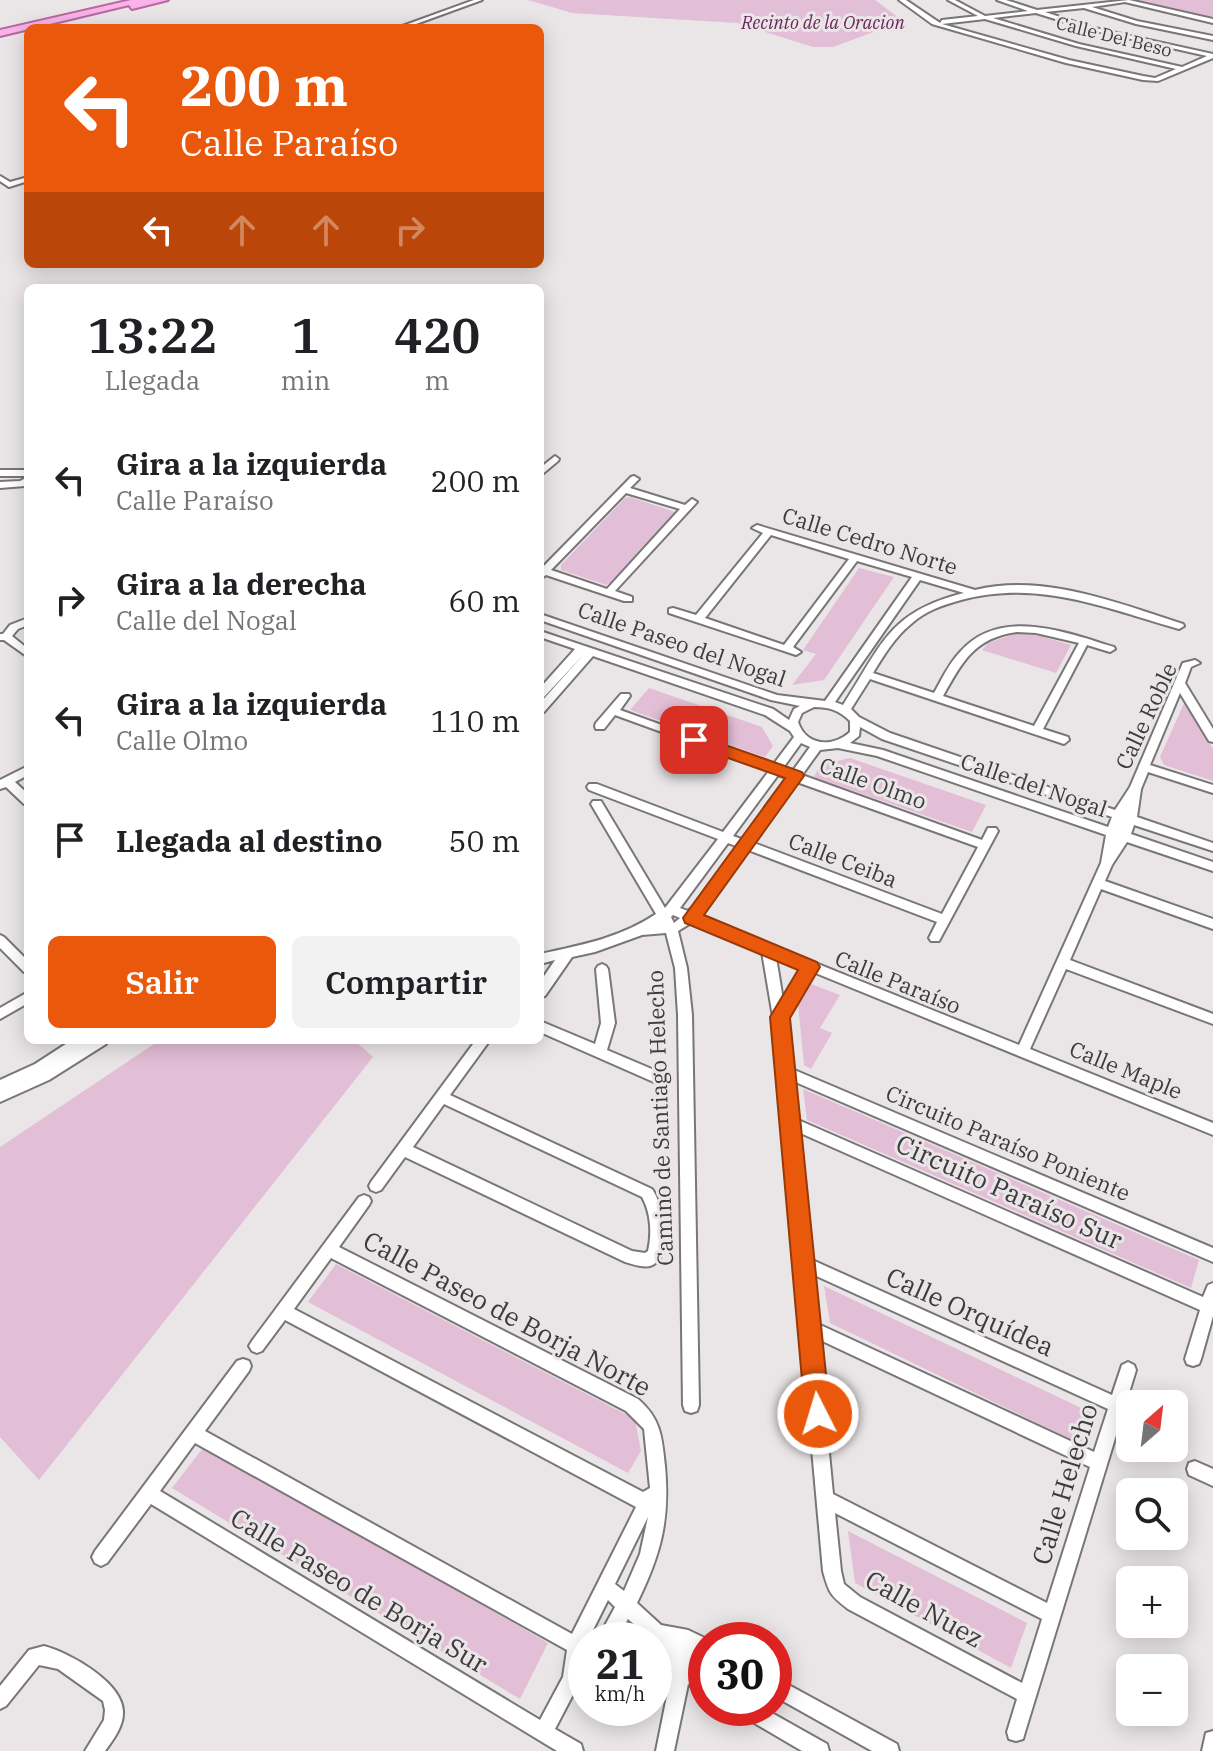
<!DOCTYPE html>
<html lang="es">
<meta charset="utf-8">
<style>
:root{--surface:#fff;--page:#f2f2f2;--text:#202124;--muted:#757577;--accent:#ea580c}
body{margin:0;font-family:"IBM Plex Serif",serif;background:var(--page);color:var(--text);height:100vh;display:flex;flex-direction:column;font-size:30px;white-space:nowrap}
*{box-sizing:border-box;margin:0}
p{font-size:26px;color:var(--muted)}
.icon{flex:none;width:44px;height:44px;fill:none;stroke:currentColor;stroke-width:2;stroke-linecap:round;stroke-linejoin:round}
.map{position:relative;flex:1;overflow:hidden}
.panel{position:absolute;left:24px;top:284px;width:520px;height:760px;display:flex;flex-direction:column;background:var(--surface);border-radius:12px;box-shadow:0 4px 20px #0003}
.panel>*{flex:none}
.hud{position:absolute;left:24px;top:24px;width:520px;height:244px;border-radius:12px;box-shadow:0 4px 20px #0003;background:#ea580c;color:#fff;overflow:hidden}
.needle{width:52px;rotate:28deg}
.controls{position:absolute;left:1116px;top:1390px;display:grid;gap:16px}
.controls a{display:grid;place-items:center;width:72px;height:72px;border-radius:12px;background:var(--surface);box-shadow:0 4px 20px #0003;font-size:40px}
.speed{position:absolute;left:568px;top:1622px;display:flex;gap:16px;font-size:40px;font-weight:700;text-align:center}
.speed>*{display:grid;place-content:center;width:104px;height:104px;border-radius:50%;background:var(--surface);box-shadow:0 4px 20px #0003;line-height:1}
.speed small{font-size:20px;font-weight:400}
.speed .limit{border:12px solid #d22;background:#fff;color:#111}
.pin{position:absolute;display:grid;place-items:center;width:68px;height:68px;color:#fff;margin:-34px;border-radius:16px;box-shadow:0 4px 12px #0006}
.me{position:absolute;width:88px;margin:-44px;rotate:355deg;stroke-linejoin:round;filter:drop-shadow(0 0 6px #0008)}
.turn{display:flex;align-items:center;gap:28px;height:168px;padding:0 24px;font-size:36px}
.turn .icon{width:104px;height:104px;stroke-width:2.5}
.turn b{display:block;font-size:56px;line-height:68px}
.lanes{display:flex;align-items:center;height:76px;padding:0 24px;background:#0003;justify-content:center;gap:40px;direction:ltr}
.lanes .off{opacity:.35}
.eta{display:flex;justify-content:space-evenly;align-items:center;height:136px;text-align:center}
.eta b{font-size:48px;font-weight:600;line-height:56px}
.cta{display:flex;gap:16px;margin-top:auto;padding:16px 24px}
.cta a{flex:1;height:92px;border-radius:12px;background:var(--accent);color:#fff;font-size:32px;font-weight:600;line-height:92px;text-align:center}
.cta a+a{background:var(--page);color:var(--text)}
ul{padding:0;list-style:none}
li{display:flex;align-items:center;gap:24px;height:120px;padding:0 24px}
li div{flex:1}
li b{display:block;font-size:30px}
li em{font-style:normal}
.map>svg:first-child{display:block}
.green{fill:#e3bed7}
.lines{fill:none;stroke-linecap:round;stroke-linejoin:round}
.street-casing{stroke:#797678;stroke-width:4}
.primary-casing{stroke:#b669a2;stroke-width:4}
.street{fill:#fff;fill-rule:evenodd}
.primary{fill:#fab3e8;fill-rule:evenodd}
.route{fill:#ea580c;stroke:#983908;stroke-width:2}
.labels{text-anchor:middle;stroke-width:6;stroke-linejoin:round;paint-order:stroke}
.far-park-label{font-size:18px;font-style:italic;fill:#6d275d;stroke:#eae6e8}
.far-street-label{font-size:18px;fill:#3d3c3d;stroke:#eae6e8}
.street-label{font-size:22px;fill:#3d3c3d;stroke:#eae6e8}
.near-street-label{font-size:26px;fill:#3d3c3d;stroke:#eae6e8}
</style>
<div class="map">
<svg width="1213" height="1751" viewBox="0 0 1213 1751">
<rect width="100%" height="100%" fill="#eae6e8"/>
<g class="green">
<polygon points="528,0 875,0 907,24 890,26 833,47 813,47 737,23 572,13"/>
<polygon points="1130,0 1213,0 1213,18"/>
<polygon points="630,497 675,512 612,582 606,585 561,570 561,565 625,498"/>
<polygon points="859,568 894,577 824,680 792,685 816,654 803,650"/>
<polygon points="1017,633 1040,636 1071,645 1056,673 982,650 988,643"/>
<polygon points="649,688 762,727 773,746 765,757 630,710"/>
<polygon points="1185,701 1213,749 1213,781 1164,765 1160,757"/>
<polygon points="850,758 986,805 972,832 814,777 820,765"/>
<polygon points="811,984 840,995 820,1028 832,1033 811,1069 804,1065 798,1004"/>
<polygon points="160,1040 354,1040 373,1057 39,1480 0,1437 0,1147"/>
<polygon points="803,1089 1199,1260 1191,1288 807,1120"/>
<polygon points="336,1264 635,1419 641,1451 628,1473 308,1302"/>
<polygon points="824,1286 1092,1413 1081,1444 830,1323"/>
<polygon points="206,1444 548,1643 520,1699 172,1488"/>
<polygon points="848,1531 1027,1623 1011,1668 855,1583"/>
</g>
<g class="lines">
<g class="street-casing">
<g id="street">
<polygon points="474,0 482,0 405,28 397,28"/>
<path d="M899 0H906L940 23 942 20 978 16 948 0H955L985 16 1028 11 997 0H1006L1037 10 1129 0 1213 19V23L1125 2 1092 7 1137 21 1213 36V40L1136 24 1084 8 1045 12 1090 27 1213 54V58L1158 81 1143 80 1066 63 932 24ZM1036 13 1087 29 1207 56 1182 67 1079 44 993 18ZM985 19 1076 46 1176 69 1155 78 1143 76 1069 60 942 24Z"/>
<polygon points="0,176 10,182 28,177 28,181 9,187 0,181"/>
<polygon points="555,456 559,459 558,461 540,476 540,468"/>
<rect x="0" y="470" width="28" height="6"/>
<path d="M634 476 639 479 630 488 685 505 692 499 697 502 615 591 632 597V601H624L546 575 540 579 541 569 631 477ZM626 493 680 509 607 589 551 570Z"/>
<polygon points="28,477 28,484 25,486 0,488 0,482 20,481"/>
<path d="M757 525 975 590C1043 573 1118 603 1183 624L1184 626 1179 629C1105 608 1039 579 961 600 943 605 925 611 911 624 895 637 884 655 873 673L934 693C942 679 949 663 961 651 1001 607 1065 632 1114 647L1115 649 1110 652 1087 645 1043 729 1068 737 1069 740 1064 744 870 679 851 709 859 717 890 733 1115 810 1130 787 1182 665 1183 663 1195 660 1200 663 1191 667 1185 683 1213 729V742L1209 741 1180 693 1150 765 1213 785V793L1148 772 1141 789 1137 817 1213 843V851L1134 825 1131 834 1213 862V871L1127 842 1112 865 1105 881 1213 919V929L1101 889 1070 960 1213 1014V1024L1066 969 1030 1049 1213 1123V1135L813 972 787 1017 792 1069 1213 1248V1262L793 1081 796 1119 1203 1297 1208 1285 1213 1283V1316L1201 1359 1199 1364 1193 1366 1187 1364 1185 1359 1200 1310 798 1132 810 1259 1112 1395 1122 1365 1128 1362 1134 1365 1136 1370 1025 1732 1023 1739 1016 1741 1009 1739 1007 1732 1017 1699 848 1609C830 1595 829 1593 823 1571L773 1017 762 952 691 923 678 931 687 968 692 1015 699 1405 697 1411 691 1413 685 1411 683 1405 678 1015 675 968 666 933 642 935 595 952 572 957 545 996 540 997V982L555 960 540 964V954C582 945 620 938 656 914L591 804 593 801H601L665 908 718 839 589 790 587 787 589 784H597L723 832 769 771 615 715 604 729H596L595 726 596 723 621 694H629L630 696 620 710 773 765 794 737 790 731 765 715 593 656 544 712 540 714V703L585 653 544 697 540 698V688L575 649 540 637V631L773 709 789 720 794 709 800 706 771 700 540 620V614L777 695 825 701 912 577 857 561 793 647 801 652 796 655 669 613V609L673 608 696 615 763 533 752 528ZM771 535 849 559 784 645 705 618ZM920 580 964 593C888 612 882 645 843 705L835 702ZM1017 632 1036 633 1079 643 1034 726 943 696C963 661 974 638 1017 632ZM814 707C829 707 839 710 850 721V732C832 748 806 746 798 722L802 713ZM860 727 882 739 1112 817 1108 827 883 750 850 743 859 736ZM801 743 810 747 792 772 783 768ZM838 748 877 756 1106 835 1101 863 1019 1045 699 916 706 910 748 850 937 922 929 938 931 941H939L998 831 996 828H988L982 840 802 775 820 750ZM778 775 787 778 744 840 733 836ZM797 782 978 847 942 914 754 843ZM728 843 738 847 698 904 688 911 680 908ZM673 915 680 918 674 923 671 917ZM776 957 803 968 783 1000ZM812 1274 1108 1409 1094 1452 816 1323ZM818 1339 1090 1467 1047 1603 833 1494ZM835 1513 1042 1619 1022 1683 860 1597 844 1584 841 1571Z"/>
<polygon points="28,618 28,625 18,629 12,636 28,649 28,657 4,640 0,640 0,634 3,634 10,625"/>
<polygon points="28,766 28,775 15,782 28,794 28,805 24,804 6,787 0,789 0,780"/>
<polygon points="0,935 4,937 28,961 28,974 24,972 0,948"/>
<polygon points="602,964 606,966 608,969 615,1023 607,1050 666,1075 668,1079 666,1083 661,1085 656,1083 540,1032 540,1021 595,1044 601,1023 596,969 598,966"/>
<polygon points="28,992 28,1003 0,1019 0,1008"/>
<polygon points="72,1040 89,1040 88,1042 108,1040 106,1044 49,1080 0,1102 0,1080 35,1064"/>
<path d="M476 1040H490L450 1095 652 1189C663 1204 676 1258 650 1266 642 1268 633 1264 625 1262L405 1157 381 1190 376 1192 371 1190 369 1186 371 1182ZM444 1104 642 1197C651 1213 652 1234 648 1251L645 1253 632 1251 413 1147Z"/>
<path d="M364 1195 369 1197 371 1201 369 1205 339 1247 638 1399C661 1419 662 1437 665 1466 670 1520 661 1554 637 1603L661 1625 688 1630 709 1640H706V1657L694 1652 691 1666 706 1675V1695L688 1684 674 1751H656L672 1671 654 1644V1640H651L628 1619 616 1640H597L615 1607 608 1600 588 1640H586V1678L578 1685 555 1729 581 1744 583 1751H557L151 1504 107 1563 101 1566 95 1563 92 1557 95 1551 237 1361 243 1359 249 1361 251 1366 249 1371 205 1431 572 1634 636 1507 285 1320 262 1351 257 1353 252 1351 249 1346 252 1341 359 1197ZM331 1258 626 1411 644 1429 650 1488 643 1492 294 1309ZM195 1443 567 1650 563 1677 540 1720 160 1491ZM648 1517 640 1554 624 1591 615 1584Z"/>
<polygon points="1195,1461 1213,1469 1213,1486 1189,1475 1187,1469 1189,1463"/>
<path d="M44 1646C70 1653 122 1682 123 1711 124 1726 113 1740 105 1751H85L104 1720 105 1710 103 1701 58 1669 39 1665 6 1706 0 1709V1686L29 1650Z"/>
<polygon points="774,1677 897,1744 899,1751 872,1751 774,1696"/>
<polygon points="736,1708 763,1708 827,1744 829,1751 802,1751 739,1714"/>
<polygon points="1213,1731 1213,1751 1202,1751 1206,1733"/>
</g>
</g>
<g class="primary-casing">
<polygon id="primary" points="131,0 168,0 132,9 129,5 0,36 0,30"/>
</g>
<use href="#street" class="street"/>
<use href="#primary" class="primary"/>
</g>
<polygon class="route" points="694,734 802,772 804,776 704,915 817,962 820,967 790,1018 830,1414 826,1422 818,1426 809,1422 805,1414 770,1017 798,970 685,923 683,918 785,778 688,744 686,740"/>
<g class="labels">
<g class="far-park-label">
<text x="823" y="29">Recinto de la Oracion</text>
</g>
<g class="far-street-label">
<text transform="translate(1114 37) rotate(14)" y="6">Calle Del Beso</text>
</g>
<g class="street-label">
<text transform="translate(870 541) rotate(17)" y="8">Calle Cedro Norte</text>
<text transform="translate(682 644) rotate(19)" y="8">Calle Paseo del Nogal</text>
<text transform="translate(1146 716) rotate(-65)" y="8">Calle Roble</text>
<text transform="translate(873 783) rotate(20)" y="8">Calle Olmo</text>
<text transform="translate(1034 785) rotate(19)" y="8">Calle del Nogal</text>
<text transform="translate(843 860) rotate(21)" y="8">Calle Ceiba</text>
<text transform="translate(898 982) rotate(22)" y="8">Calle Paraíso</text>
<text transform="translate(1126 1070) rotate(22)" y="8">Calle Maple</text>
<text transform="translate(660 1118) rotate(-92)" y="8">Camino de Santiago Helecho</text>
<text transform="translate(1008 1143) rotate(23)" y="8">Circuito Paraíso Poniente</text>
</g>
<g class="near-street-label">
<text transform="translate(1009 1192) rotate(24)" y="9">Circuito Paraíso Sur</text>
<text transform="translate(970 1312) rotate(24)" y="9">Calle Orquídea</text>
<text transform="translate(507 1314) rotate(28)" y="9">Calle Paseo de Borja Norte</text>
<text transform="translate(1065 1484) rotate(-73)" y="9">Calle Helecho</text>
<text transform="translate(359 1591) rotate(31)" y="9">Calle Paseo de Borja Sur</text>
<text transform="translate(924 1609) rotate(29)" y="9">Calle Nuez</text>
</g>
</g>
</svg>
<div class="controls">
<a><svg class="needle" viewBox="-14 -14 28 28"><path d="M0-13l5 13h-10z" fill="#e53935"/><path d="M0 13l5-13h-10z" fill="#757577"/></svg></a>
<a><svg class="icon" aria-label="search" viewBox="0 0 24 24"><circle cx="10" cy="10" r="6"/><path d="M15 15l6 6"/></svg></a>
<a>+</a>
<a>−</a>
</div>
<div class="speed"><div>21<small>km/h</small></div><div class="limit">30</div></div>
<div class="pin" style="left:694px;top:740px;background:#d93025"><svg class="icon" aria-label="arrive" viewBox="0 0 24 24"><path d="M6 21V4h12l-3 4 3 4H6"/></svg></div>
<svg class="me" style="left:818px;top:1414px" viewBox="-20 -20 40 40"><circle r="17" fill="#ea580c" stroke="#fff" stroke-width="3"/><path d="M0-11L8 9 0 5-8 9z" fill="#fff"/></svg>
<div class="hud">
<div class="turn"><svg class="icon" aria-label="left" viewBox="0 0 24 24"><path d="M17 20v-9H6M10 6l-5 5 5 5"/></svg><div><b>200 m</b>Calle Paraíso</div></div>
<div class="lanes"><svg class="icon" aria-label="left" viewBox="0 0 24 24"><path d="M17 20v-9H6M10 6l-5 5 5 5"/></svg><svg class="icon off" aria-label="ahead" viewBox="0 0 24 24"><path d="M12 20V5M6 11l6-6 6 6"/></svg><svg class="icon off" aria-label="ahead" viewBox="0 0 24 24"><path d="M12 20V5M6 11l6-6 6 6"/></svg><svg class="icon off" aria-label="right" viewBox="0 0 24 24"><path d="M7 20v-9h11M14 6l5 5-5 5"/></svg></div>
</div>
<section class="panel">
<div class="eta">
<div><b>13:22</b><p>Llegada</p></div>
<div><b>1</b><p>min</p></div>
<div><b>420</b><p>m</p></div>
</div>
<ul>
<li><svg class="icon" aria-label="left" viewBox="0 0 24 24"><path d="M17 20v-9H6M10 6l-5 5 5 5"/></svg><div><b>Gira a la izquierda</b><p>Calle Paraíso</p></div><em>200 m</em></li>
<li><svg class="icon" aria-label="right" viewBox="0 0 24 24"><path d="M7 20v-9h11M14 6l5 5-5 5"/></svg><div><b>Gira a la derecha</b><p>Calle del Nogal</p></div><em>60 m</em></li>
<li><svg class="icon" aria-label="left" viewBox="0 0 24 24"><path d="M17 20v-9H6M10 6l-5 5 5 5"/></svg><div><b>Gira a la izquierda</b><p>Calle Olmo</p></div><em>110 m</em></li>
<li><svg class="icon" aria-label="arrive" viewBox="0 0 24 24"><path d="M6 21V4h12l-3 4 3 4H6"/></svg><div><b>Llegada al destino</b></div><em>50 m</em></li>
</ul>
<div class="cta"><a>Salir</a><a>Compartir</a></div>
</section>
</div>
